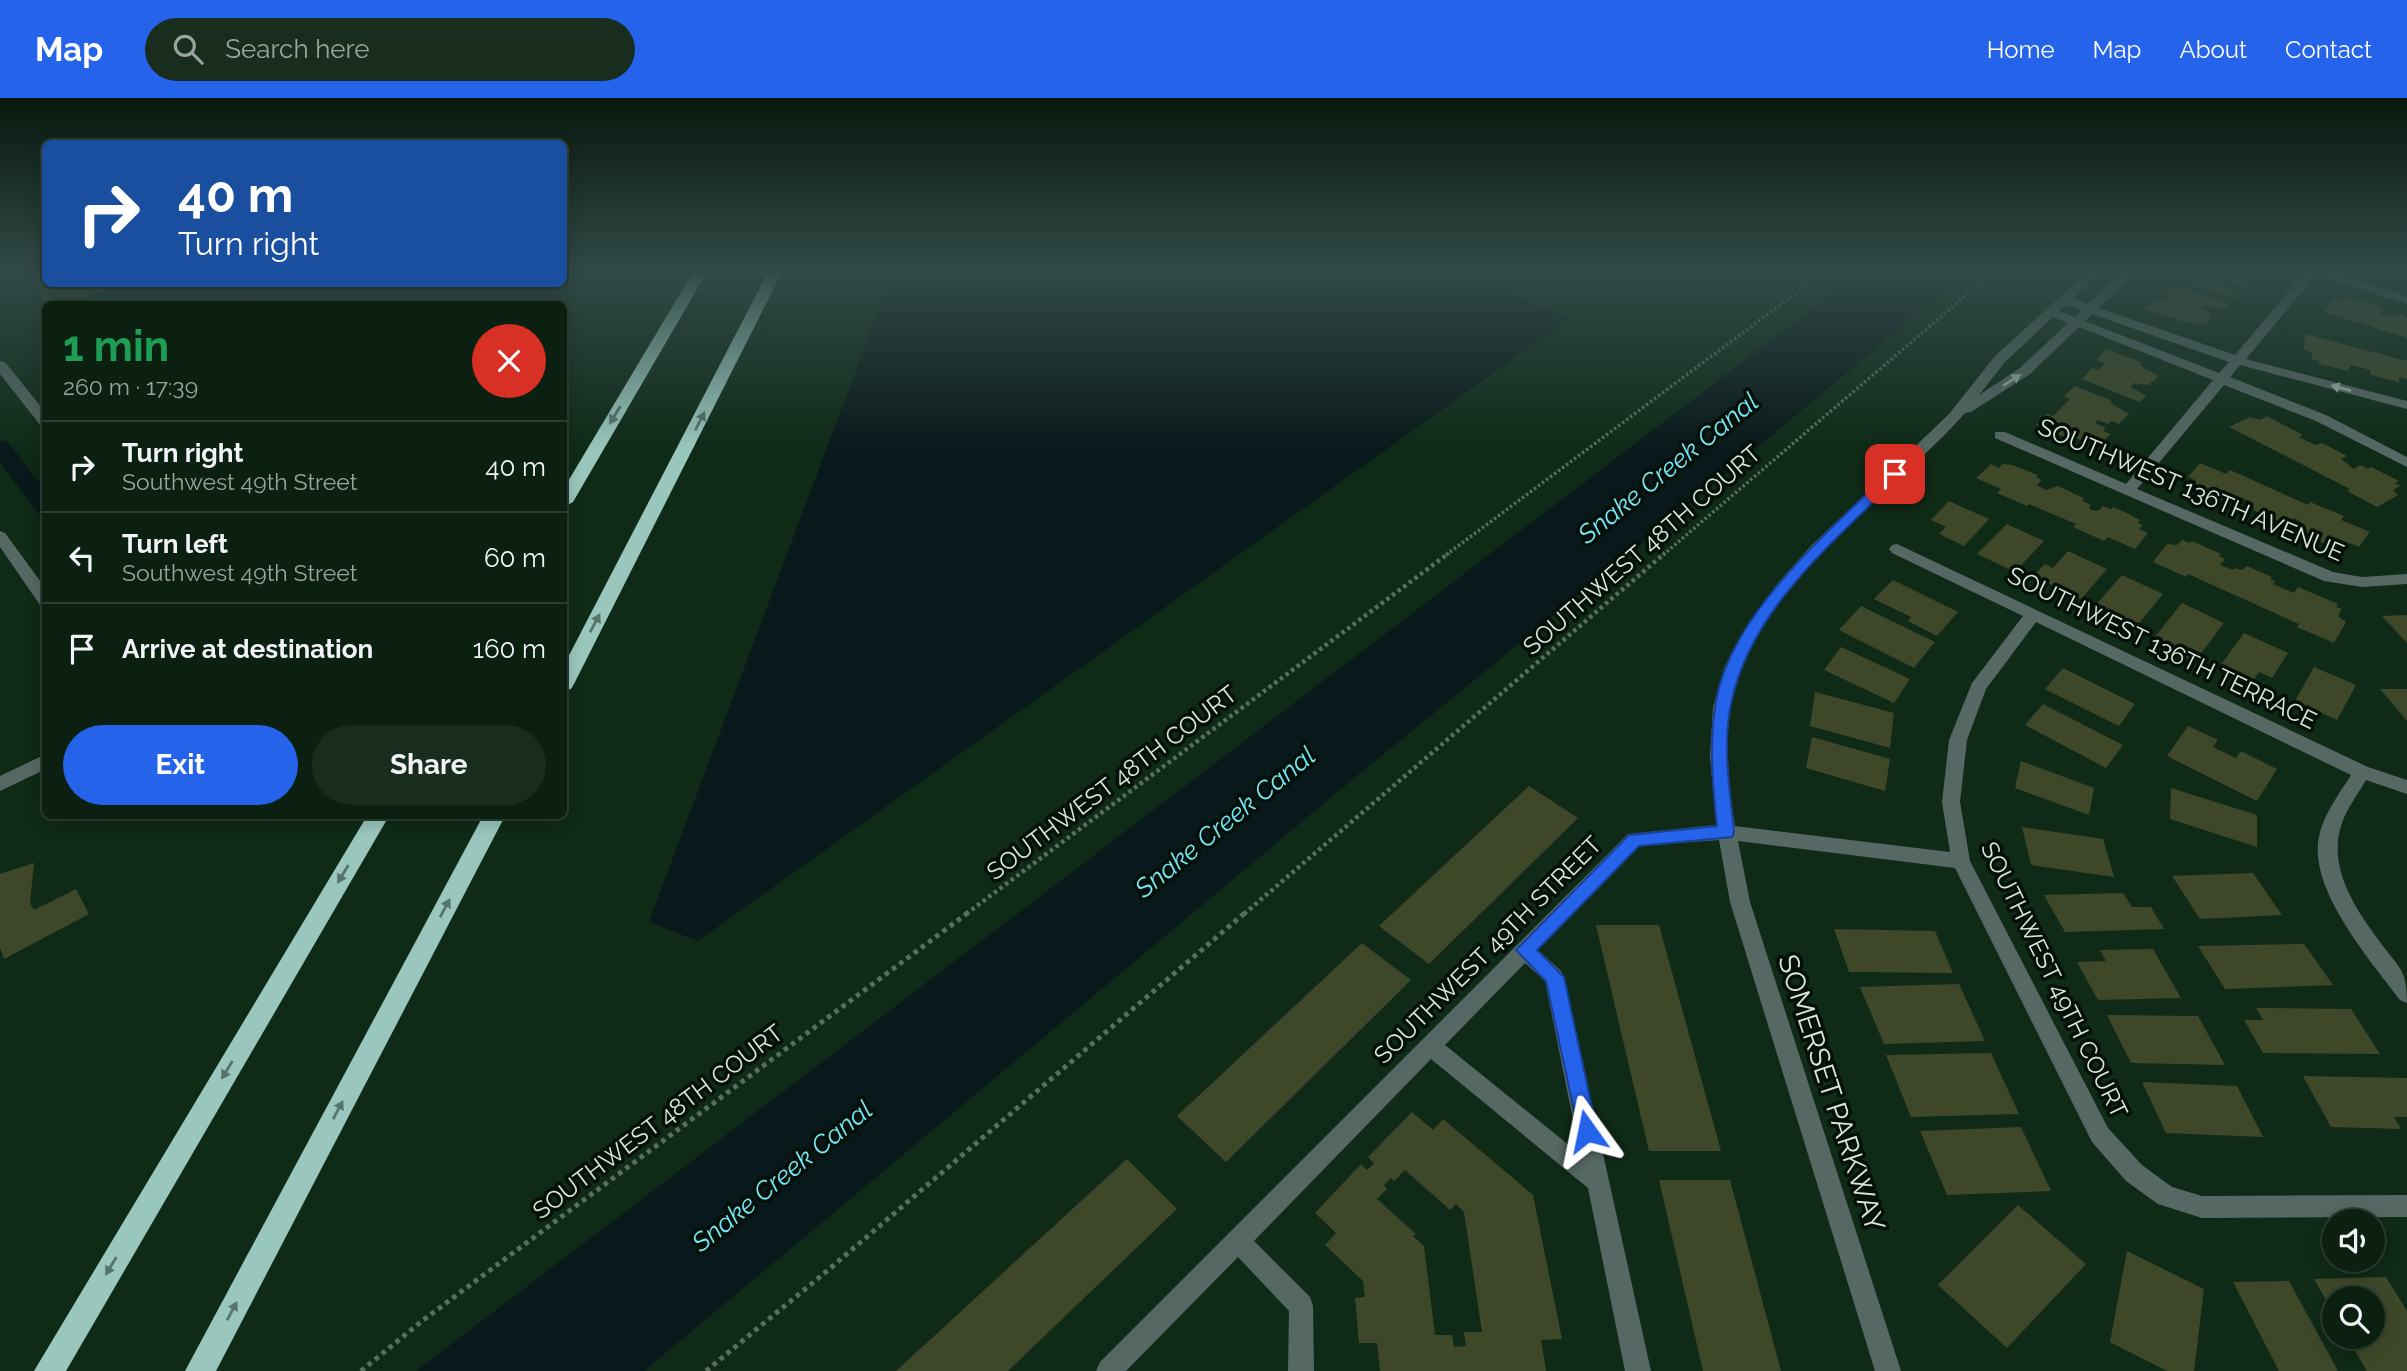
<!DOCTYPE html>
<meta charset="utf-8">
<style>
:root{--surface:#0b2011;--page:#192d1f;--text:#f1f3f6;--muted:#9aa39f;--line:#2b3e31;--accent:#2563eb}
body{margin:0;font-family:Raleway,sans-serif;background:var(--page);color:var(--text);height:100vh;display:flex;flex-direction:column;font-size:26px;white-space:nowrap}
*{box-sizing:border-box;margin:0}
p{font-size:23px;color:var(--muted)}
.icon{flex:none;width:38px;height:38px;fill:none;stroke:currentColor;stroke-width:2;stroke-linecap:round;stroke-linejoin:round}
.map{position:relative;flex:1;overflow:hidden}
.details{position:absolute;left:42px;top:203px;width:525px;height:518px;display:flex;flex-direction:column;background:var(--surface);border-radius:10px;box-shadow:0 4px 18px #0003,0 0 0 2px var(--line)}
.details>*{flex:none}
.hud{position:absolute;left:42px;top:42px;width:525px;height:147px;border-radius:10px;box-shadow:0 4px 18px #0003,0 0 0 2px var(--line);background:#1a4fa0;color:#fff;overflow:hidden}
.controls{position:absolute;left:2322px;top:1111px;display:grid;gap:14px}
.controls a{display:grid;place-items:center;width:63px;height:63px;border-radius:50%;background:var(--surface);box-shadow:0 4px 18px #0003,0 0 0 2px var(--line);font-size:35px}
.pin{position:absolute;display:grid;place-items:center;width:60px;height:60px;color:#fff;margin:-30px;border-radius:14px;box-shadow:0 4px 10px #0006}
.me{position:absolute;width:77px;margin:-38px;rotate:348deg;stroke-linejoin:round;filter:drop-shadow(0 0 5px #0008)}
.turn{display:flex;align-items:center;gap:24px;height:147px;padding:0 21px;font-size:32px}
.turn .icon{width:91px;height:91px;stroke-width:2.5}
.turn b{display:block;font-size:49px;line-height:60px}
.round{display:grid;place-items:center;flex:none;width:74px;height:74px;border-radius:37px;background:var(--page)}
.summary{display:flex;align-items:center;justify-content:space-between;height:119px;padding:0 21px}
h1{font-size:42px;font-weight:700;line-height:52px;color:#1e9e55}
.action{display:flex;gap:14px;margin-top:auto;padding:14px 21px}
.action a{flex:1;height:80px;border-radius:42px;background:var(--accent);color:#fff;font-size:28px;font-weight:700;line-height:80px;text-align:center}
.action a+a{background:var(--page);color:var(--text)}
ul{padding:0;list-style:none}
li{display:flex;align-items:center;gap:21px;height:91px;padding:0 21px;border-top:2px solid var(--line)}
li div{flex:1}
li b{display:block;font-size:26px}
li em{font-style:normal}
header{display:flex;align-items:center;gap:42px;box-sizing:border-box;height:98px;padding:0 35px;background:var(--accent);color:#fff}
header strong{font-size:33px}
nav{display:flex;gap:38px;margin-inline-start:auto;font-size:24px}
.search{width:490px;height:63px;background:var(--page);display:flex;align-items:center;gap:18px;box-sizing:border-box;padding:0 24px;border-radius:38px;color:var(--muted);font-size:26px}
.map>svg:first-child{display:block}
.water{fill:#09181a}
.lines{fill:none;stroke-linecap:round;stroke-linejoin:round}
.canal{fill:#09181a;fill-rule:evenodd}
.building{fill:#3e4829;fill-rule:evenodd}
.path-far2{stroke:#586f5e;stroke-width:3.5;stroke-dasharray:2.5 2.5;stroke-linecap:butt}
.path-far1{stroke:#586f5e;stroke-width:4.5;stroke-dasharray:3.5 3.5;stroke-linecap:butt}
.path{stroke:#586f5e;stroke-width:5;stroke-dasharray:4.5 4.5;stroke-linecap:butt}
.minor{fill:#566864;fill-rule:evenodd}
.highway{fill:#9ac7bd;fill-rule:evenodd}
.oneway{fill:#a4b5ab}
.oneway2{fill:#57756c}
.route{fill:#2563eb;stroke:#184099;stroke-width:2}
.labels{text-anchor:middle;stroke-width:7;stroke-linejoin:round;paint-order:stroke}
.street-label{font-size:24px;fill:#d8e8db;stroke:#051008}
.water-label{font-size:26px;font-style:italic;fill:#76e9fa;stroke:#051008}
.near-street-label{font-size:28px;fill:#d8e8db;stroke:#051008}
</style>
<header>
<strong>Map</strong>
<div class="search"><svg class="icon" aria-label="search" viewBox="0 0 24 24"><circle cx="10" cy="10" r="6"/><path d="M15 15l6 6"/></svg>Search here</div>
<nav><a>Home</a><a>Map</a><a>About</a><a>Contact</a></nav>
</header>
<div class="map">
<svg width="2407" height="1273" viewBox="0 0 2407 1273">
<rect width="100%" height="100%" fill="#0f2a17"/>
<g class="water">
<polygon points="893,174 1466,174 1569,221 698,843 649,824"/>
<polygon points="1861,174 1967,174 1691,405 1353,681 644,1273 416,1273"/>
</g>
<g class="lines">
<polygon class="canal" points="0,342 8,344 46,393 46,417 38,415 0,365"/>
</g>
<g class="building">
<polygon points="2192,174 2242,174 2240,176 2250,180 2243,188 2226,184 2223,188 2239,196 2234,201 2183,183"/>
<polygon points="46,177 46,186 106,186 110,191 63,206 46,206 31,182"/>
<polygon points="2173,187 2222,204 2229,207 2224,212 2205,207 2201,211 2212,217 2206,227 2181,223 2146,211 2155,202 2164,205 2170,198 2164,196"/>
<polygon points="2345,199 2379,208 2378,210 2382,212 2380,216 2390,219 2400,216 2407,219 2407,240 2324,214 2334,201 2342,203"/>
<polygon points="2305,236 2407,263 2407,281 2399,279 2399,284 2371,277 2370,272 2351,267 2348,273 2319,266 2319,263 2312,261 2312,255 2304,252"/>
<polygon points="2106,251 2141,264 2142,269 2159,278 2148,287 2134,285 2131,289 2146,298 2140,304 2082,281 2092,270 2098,272 2105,265 2096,262"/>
<polygon points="2075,288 2110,302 2112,306 2129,316 2119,326 2112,323 2108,326 2098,322 2095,325 2106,330 2103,333 2111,336 2100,346 2078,341 2071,342 2036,327 2047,316 2053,318 2070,301 2064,298"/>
<polygon points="2267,318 2303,337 2299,339 2315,347 2322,345 2347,358 2341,361 2354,371 2360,367 2368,371 2371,369 2399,383 2395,385 2400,388 2393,392 2398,397 2377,409 2347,393 2350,391 2229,329 2250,319 2260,322"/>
<polygon points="2200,365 2226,376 2230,372 2308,407 2310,404 2344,418 2341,422 2370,434 2359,449 2349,445 2347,449 2341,447 2339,450 2326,446 2308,438 2309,436 2302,433 2305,427 2298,422 2294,420 2291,424 2285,422 2283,425 2253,412 2254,410 2249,408 2250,403 2245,401 2237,399 2228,405 2199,392 2200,389 2194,386 2197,383 2188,379"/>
<polygon points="1991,366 1999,370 2002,366 2012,367 2038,377 2036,379 2042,382 2037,387 2042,390 2046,392 2058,388 2083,400 2083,403 2091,407 2089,410 2092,412 2098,413 2103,408 2111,411 2113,409 2129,416 2140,422 2138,425 2143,427 2139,431 2148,435 2135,451 2108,439 2104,443 2073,429 2076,426 2029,406 2027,408 1997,395 2001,391 1976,380"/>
<polygon points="1949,403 1989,421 1964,448 1939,436 1946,429 1931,422"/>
<polygon points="2007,426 2044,443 2015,474 1977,456"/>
<polygon points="2182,442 2190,445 2192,443 2221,456 2219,458 2225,461 2220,467 2233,472 2235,470 2242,472 2247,468 2272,479 2270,481 2275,483 2273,486 2294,495 2298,489 2338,506 2336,509 2342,511 2338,518 2346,524 2334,545 2297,529 2299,526 2188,476 2186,479 2153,464 2167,446 2177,447"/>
<polygon points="2068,453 2107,471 2081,501 2033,478 2045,466 2053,470"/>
<polygon points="2122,477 2163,496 2136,529 2094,509"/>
<polygon points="1893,482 1958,514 1937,538 1908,523 1911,519 1874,501"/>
<polygon points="2182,505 2224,525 2193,566 2171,555 2175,550 2154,540"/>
<polygon points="1861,508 1935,544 1914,570 1839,532"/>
<polygon points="2406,517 2407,519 2407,545 2382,518"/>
<polygon points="2244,535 2288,555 2272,580 2259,574 2252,584 2220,568"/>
<polygon points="1841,549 1910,581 1894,605 1824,572"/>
<polygon points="2314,569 2356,587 2337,622 2295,603"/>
<polygon points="2063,570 2135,606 2119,628 2045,591"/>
<polygon points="2380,591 2407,591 2407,623"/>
<polygon points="1815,594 1894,615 1890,650 1810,628"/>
<polygon points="2043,606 2123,647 2106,670 2025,627"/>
<polygon points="2188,628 2218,642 2213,649 2236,660 2241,653 2277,671 2257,703 2167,658"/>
<polygon points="1812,639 1890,661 1885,693 1806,670"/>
<polygon points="2021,663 2094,690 2089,717 2015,690"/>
<polygon points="1529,688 1578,720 1429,866 1379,828"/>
<polygon points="2171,690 2257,717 2257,749 2170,721"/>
<polygon points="2022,729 2103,741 2114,779 2031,767"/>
<polygon points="34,765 30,805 34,812 76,791 89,816 4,861 0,850 0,776"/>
<polygon points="2253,775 2282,817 2200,821 2172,778"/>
<polygon points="2123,795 2132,809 2151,809 2164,831 2065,834 2044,797"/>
<polygon points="1596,827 1659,827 1721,1053 1649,1053"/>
<polygon points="1834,831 1935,833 1953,875 1849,874"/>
<polygon points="1362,845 1411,882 1226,1064 1177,1018"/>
<polygon points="2304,846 2333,887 2225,891 2198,848"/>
<polygon points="2153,851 2181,900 2098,902 2077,864 2106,863 2100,852"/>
<polygon points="1959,886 1985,943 1884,946 1860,889"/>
<polygon points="2256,910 2351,911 2380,956 2263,955 2244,922 2263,922"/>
<polygon points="2107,917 2198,918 2225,967 2131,965"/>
<polygon points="1991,955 2019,1016 1911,1019 1886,957"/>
<polygon points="2303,978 2407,980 2407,1019 2394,1019 2401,1031 2331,1029"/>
<polygon points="2142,984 2237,988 2263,1039 2166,1035"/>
<path d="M1412 1014 1433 1032 1443 1021 1533 1097 1562 1241 1541 1242 1546 1273H1380L1377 1245H1359L1355 1200 1365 1199 1363 1183 1325 1147 1336 1135 1315 1115 1361 1066 1367 1072 1374 1065 1368 1059ZM1405 1072 1450 1112 1456 1106 1464 1114 1482 1234H1464L1466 1248 1454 1249 1452 1237H1435L1424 1148 1413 1138 1416 1136 1377 1101 1387 1091 1384 1087 1391 1080 1394 1083Z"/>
<polygon points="2021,1029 2051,1093 1947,1097 1920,1033"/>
<polygon points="1127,1061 1177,1111 1008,1273 896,1273"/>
<polygon points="1659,1082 1730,1082 1781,1273 1703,1273"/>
<polygon points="2018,1107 2086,1166 2007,1250 1938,1187"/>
<polygon points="2127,1153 2204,1191 2194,1273 2167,1273 2110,1244"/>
<polygon points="2386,1179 2407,1213 2407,1273 2367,1273 2347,1239 2373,1239 2373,1200 2334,1200 2334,1216 2314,1181"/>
<polygon points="2289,1183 2338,1273 2279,1273 2233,1184"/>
</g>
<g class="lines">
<g class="path-far2">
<polyline points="1446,457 1824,174"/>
<polyline points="1663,457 1993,174"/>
</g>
<g class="path-far1">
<polyline points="966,816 1449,455"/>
<polyline points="1244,816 1665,455"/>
</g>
<g class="path">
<polyline points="361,1273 422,1223 969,814"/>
<polyline points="706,1273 827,1173 1246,814"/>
</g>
<g class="minor">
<path d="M2087 174H2100L2073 201 2088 206 2122 174H2135L2099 210 2235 257 2305 174H2333L2407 198V206L2316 177 2246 261 2407 303V311L2240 267 2230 279 2326 317 2407 359V369L2316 323 2224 287 2137 391 2333 474 2362 479 2407 476V486L2362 489 2324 483 1995 340V334H2005L2126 386 2213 282 2079 229 2030 276 1971 314 1965 315C1889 401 1748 491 1730 611 1725 650 1729 690 1735 728L1950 754 1942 704 1949 642 1972 585 2023 518 1892 455 1889 451 1892 447 1897 446 2368 669 2407 682V696L2366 682C2358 696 2347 710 2342 725 2326 770 2357 813 2383 848 2401 872 2407 873 2407 905L2400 902C2371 863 2313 797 2318 745 2321 719 2338 698 2351 677L2036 524 1986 591 1967 642 1960 704 1970 763 2108 1030 2142 1067 2172 1089 2202 1098 2407 1097V1119L2202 1120 2158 1106 2126 1083 2092 1044 1955 770 1738 743 1750 804 1901 1273H1875L1730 804 1719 742 1640 748 1538 852 1561 873 1564 879 1651 1273H1625L1588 1090 1431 961 1254 1143 1310 1199 1313 1208 1314 1273H1288L1289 1213 1238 1159 1126 1273H1096L1100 1264 1628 736 1716 727 1710 658 1713 609 1725 568 1749 524 1778 485 1811 448 1949 316 1995 258ZM2066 207 2082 212 2075 219 2059 213ZM2092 216 2229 264 2219 275 2085 223ZM2053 219 2068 225 2020 270 1979 297 2005 264ZM1525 865 1545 883 1580 1056 1445 947Z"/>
<polygon points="0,263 5,264 46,315 46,329 41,328 0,276"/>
<polygon points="0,433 5,435 46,491 46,508 40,507 0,449"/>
<polygon points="46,656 46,671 0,693 0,678"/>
</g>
<g class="highway">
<polygon points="693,174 707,174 573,404 564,409 564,390"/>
<polygon points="768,174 782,174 574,586 571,591 564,593 564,567"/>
<polygon points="367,718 389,718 66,1273 34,1273"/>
<polygon points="483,718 505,718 216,1273 185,1273"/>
</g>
</g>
<defs><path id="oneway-solid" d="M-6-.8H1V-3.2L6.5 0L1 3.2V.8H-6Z" transform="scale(1.75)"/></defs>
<g class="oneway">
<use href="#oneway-solid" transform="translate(2012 282) rotate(-32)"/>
<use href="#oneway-solid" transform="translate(2341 290) rotate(-165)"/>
</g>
<g class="oneway2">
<use href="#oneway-solid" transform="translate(615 317) rotate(121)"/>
<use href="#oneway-solid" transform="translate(700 323) rotate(-63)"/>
<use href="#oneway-solid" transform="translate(595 525) rotate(-62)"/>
<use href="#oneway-solid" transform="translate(343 776) rotate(121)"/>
<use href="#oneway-solid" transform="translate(445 810) rotate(-62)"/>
<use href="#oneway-solid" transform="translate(227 972) rotate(121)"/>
<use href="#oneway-solid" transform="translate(338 1012) rotate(-62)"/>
<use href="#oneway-solid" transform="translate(111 1168) rotate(121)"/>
<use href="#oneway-solid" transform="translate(232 1213) rotate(-62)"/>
</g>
<linearGradient id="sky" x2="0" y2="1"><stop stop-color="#08170d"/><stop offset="0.49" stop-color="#314a47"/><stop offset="1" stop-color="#314a47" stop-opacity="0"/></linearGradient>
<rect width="2407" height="353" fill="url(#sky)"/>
<path class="route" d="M1895 372 1901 376 1899 379C1834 444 1750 511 1731 606 1722 648 1730 693 1734 734L1732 739 1639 748 1537 852 1564 879 1597 1033 1594 1040 1587 1043 1580 1040 1546 883 1516 852 1629 737 1717 728C1713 689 1709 650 1715 610 1726 519 1828 435 1890 373Z"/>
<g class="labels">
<g class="street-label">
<text transform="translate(2191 392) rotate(23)" y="8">SOUTHWEST 136TH AVENUE</text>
<text transform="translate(1642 452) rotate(-41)" y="8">SOUTHWEST 48TH COURT</text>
<text transform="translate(2162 550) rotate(26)" y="8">SOUTHWEST 136TH TERRACE</text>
<text transform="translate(1112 685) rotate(-37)" y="8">SOUTHWEST 48TH COURT</text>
<text transform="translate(1488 852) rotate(-45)" y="8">SOUTHWEST 49TH STREET</text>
<text transform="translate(2054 882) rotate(64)" y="8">SOUTHWEST 49TH COURT</text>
<text transform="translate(658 1024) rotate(-37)" y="8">SOUTHWEST 48TH COURT</text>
</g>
<g class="water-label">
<text transform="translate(1668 370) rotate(-39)" y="9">Snake Creek Canal</text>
<text transform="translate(1225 724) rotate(-39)" y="9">Snake Creek Canal</text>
<text transform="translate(782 1078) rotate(-39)" y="9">Snake Creek Canal</text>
</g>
<g class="near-street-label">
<text transform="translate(1832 995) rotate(72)" y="10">SOMERSET PARKWAY</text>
</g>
</g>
</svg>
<div class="controls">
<a><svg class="icon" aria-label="sound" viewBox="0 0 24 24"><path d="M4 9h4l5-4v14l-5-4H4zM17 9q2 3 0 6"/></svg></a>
<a><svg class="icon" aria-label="search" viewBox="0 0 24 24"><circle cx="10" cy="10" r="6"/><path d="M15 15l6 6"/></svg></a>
</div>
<div class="pin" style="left:1895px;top:376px;background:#d93025"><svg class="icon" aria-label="arrive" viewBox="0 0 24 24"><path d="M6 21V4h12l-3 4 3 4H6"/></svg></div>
<svg class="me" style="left:1587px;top:1033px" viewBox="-20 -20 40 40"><path d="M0-17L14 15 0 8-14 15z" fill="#2563eb" stroke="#fff" stroke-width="4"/></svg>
<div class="hud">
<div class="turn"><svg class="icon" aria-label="right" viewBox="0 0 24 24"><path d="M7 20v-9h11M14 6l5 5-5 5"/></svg><div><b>40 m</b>Turn right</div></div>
</div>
<section class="details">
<div class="summary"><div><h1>1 min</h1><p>260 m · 17:39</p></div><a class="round" style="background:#d93025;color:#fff"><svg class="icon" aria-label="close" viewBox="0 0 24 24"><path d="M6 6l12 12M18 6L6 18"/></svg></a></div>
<ul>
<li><svg class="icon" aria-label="right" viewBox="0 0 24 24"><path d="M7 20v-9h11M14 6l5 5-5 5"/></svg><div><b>Turn right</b><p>Southwest 49th Street</p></div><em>40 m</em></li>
<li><svg class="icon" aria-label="left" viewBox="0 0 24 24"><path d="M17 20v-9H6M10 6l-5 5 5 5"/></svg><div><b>Turn left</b><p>Southwest 49th Street</p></div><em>60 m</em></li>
<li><svg class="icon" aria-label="arrive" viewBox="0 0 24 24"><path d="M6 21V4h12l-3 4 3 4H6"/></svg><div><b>Arrive at destination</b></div><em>160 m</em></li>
</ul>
<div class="action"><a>Exit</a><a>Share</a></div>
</section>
</div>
